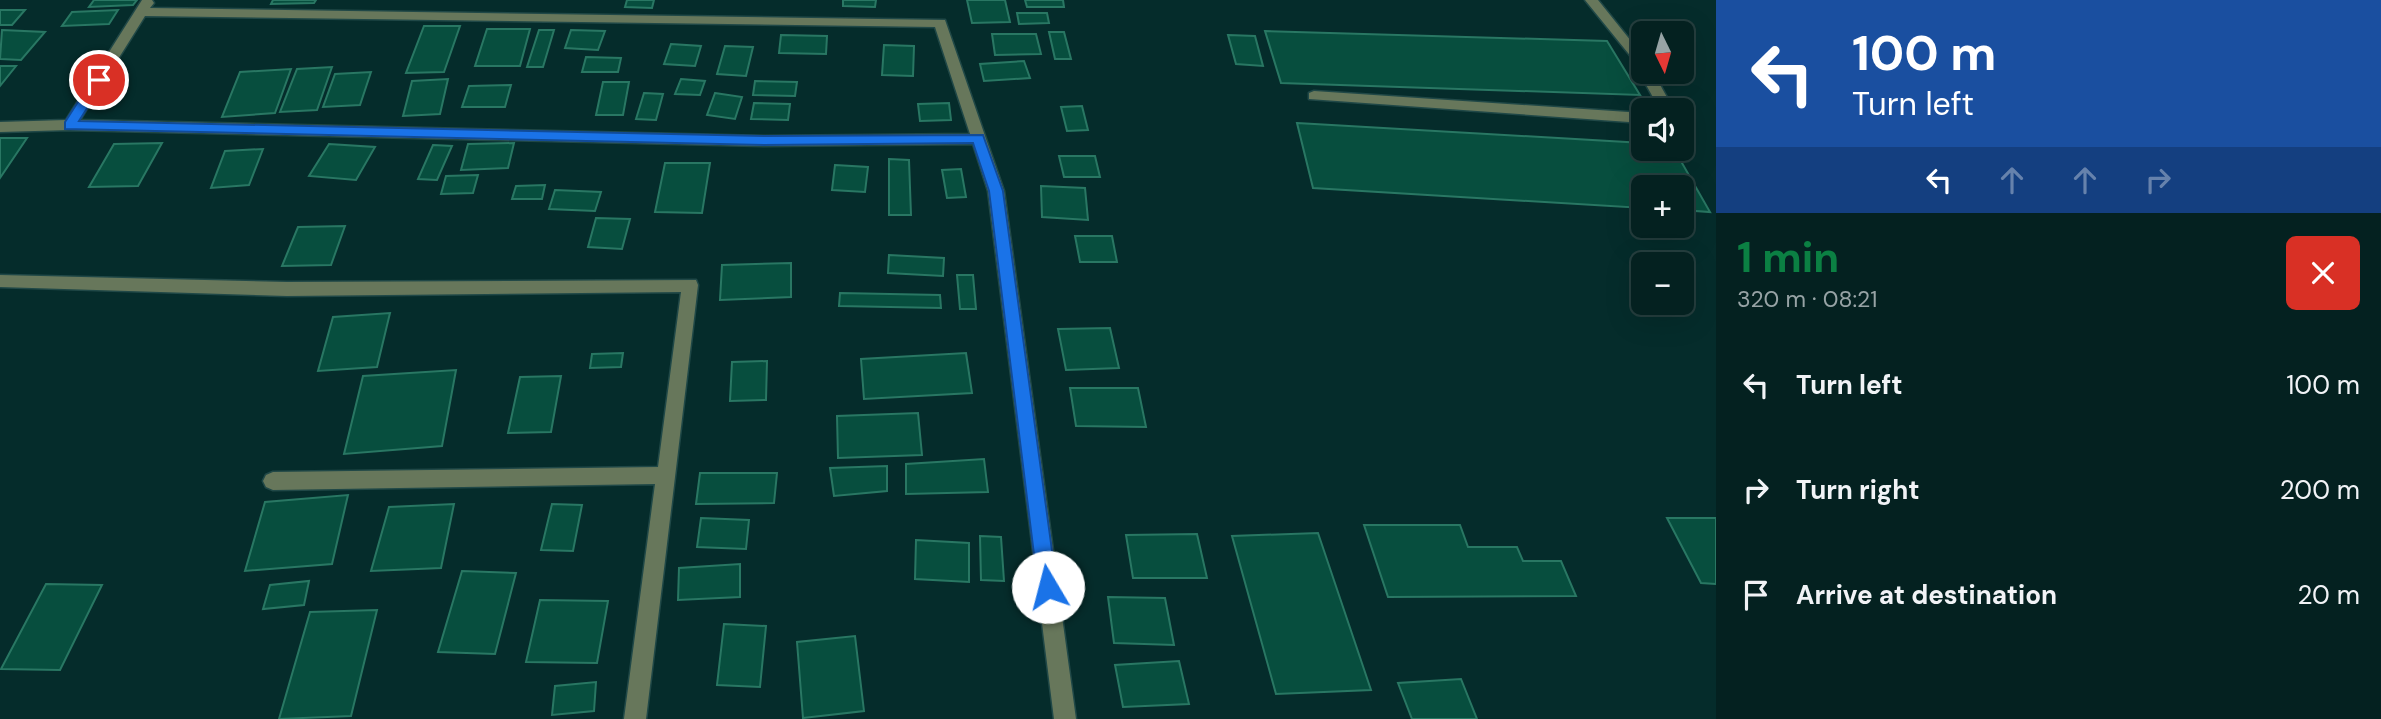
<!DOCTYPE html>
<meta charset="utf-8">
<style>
:root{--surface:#042120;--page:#122e2d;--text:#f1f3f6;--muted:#97a3a5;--line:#253e3e;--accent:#0b8043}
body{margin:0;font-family:"DM Sans",sans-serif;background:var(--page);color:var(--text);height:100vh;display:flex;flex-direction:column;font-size:26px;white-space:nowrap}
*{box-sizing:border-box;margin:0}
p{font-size:23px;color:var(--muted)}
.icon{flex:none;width:38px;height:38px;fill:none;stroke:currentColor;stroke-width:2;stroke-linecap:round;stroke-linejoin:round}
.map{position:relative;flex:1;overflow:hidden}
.drawer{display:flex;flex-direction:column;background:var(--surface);width:665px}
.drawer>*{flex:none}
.hud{background:#1a4fa0;color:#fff;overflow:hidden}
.needle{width:46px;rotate:175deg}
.tools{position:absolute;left:1631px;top:21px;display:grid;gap:14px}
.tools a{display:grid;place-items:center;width:63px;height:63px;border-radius:10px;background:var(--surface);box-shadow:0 7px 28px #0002,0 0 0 2px var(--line);font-size:35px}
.pin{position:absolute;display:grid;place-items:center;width:60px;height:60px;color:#fff;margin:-30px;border:4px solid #fff;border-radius:50%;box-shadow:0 2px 7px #0007}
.me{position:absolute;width:77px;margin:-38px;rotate:352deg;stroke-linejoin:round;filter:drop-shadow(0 0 5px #0008)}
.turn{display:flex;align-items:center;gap:24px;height:147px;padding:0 21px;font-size:32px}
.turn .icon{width:91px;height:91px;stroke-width:2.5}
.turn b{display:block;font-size:49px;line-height:60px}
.lanes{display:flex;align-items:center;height:66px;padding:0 21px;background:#0003;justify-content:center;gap:35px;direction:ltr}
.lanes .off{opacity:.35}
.round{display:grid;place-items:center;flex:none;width:74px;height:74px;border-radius:10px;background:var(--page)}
.headline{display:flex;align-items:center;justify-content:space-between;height:119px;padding:0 21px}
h1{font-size:42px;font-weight:700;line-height:52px;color:var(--accent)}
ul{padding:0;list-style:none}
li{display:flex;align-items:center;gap:21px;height:105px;padding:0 21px}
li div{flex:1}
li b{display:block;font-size:26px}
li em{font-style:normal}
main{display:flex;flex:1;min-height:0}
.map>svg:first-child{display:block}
.building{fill:#074e3e;stroke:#297763;stroke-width:2}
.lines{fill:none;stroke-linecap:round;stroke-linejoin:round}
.minor-casing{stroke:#204847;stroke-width:3}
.minor{fill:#67775b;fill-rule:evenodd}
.route{fill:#1a73e8;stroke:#114b97;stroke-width:2}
</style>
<main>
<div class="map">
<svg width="1716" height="719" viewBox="0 0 1716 719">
<rect width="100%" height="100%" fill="#052c2b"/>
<g class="building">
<polygon points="94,0 137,0 133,5 89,7"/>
<polygon points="273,0 316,0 314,3 271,4"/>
<polygon points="627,0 654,0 652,8 625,7"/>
<polygon points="843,0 876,0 875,7 843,6"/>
<polygon points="967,0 1005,0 1010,22 972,23"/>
<polygon points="1025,0 1063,0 1064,7 1027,7"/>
<polygon points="0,10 25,10 12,25 0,25"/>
<polygon points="118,10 109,24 62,26 72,12"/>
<polygon points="1017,13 1047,13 1049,23 1019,24"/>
<polygon points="424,26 460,26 444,72 406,73"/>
<polygon points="487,29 530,29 520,66 475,66"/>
<polygon points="2,30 45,32 21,60 0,59"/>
<polygon points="539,30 554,30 543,67 527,67"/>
<polygon points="571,30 605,31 598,50 565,48"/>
<polygon points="1265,31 1607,41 1640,95 1281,83"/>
<polygon points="1049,32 1064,32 1071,59 1055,59"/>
<polygon points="992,34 1036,34 1041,54 995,55"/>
<polygon points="781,35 827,36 826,54 779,53"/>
<polygon points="1228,35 1255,36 1263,66 1236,64"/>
<polygon points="671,44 701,46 695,66 664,64"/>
<polygon points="884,45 914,46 913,76 882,75"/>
<polygon points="725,46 753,47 746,76 717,74"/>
<polygon points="586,57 621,58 618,72 582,72"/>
<polygon points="1024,61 1030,78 984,81 980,64"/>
<polygon points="0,66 16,66 0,86"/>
<polygon points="332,67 317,110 280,112 297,69"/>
<polygon points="291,69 275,113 222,117 240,72"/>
<polygon points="371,72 360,105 323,107 335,74"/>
<polygon points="448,79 440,114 403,116 412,81"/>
<polygon points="681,79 705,81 700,95 675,94"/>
<polygon points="755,81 797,82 795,96 753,95"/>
<polygon points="603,82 629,82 623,115 596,115"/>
<polygon points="511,85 505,107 462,107 469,86"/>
<polygon points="644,93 663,94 656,120 636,119"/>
<polygon points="715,93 742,97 735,119 707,115"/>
<polygon points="754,103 790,104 788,120 751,119"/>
<polygon points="949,103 951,120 920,121 918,104"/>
<polygon points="1082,106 1088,130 1067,131 1061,107"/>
<polygon points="1297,123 1643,143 1643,149 1674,149 1710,212 1682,210 1682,187 1643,187 1643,208 1313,188"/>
<polygon points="0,138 27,138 0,178"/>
<polygon points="162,143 138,186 89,187 114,144"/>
<polygon points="514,143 508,168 461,170 468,144"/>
<polygon points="329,144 375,147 356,180 309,176"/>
<polygon points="433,145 452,146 437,180 418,179"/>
<polygon points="263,149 249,185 211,188 225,151"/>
<polygon points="1059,156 1095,156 1100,177 1064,177"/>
<polygon points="889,159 909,160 911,215 889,215"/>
<polygon points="665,163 710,163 702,213 655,212"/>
<polygon points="835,165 868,167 865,192 832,190"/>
<polygon points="961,169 966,197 947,198 942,170"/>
<polygon points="478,175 473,193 441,194 446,176"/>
<polygon points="545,185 542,199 512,199 516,186"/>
<polygon points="1041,186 1085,188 1088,220 1042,217"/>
<polygon points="555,190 601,192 595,211 549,209"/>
<polygon points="596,218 630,219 622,249 588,247"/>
<polygon points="345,226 331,265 282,266 298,227"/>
<polygon points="1075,236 1112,236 1117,262 1080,262"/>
<polygon points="889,255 944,258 943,276 888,273"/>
<polygon points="791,263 791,297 720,300 722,265"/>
<polygon points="957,275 973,275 976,309 960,309"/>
<polygon points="840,293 940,295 941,308 839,306"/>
<polygon points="390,313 377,367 318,371 333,317"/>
<polygon points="1110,328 1119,368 1066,370 1058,329"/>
<polygon points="623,353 621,367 590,368 592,354"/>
<polygon points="966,353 972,393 864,399 861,359"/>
<polygon points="767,361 766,400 730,401 732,362"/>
<polygon points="456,370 442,446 344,454 363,376"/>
<polygon points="561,376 551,432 508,433 520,377"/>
<polygon points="1070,388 1138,388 1146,427 1076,426"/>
<polygon points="918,413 922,455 838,458 837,416"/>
<polygon points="984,459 988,492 906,494 906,464"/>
<polygon points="887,466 887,491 834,496 830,468"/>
<polygon points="700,473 777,473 774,503 696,504"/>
<polygon points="348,495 332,564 245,571 265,502"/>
<polygon points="454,504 441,568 371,571 389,507"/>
<polygon points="552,504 582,505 573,551 541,550"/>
<polygon points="701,518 749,520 746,549 697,547"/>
<polygon points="1667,518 1716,518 1716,584 1701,583"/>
<polygon points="1364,525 1460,525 1468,547 1517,547 1523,561 1561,561 1576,596 1388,597"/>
<polygon points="1318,533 1371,690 1276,694 1232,536"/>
<polygon points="1197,534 1207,578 1133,578 1126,535"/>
<polygon points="980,536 1001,537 1004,581 981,580"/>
<polygon points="916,540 969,543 969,582 915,579"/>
<polygon points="740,564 740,597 678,600 679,568"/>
<polygon points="462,571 516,573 495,654 438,652"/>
<polygon points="309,581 304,605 263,609 270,585"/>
<polygon points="46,584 102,585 60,670 1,669"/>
<polygon points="1108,597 1165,598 1174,645 1114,643"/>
<polygon points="540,600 608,601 597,663 526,662"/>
<polygon points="377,610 351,716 279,719 310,612"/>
<polygon points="724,624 766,626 760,687 717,685"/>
<polygon points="855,636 864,711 803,718 797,642"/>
<polygon points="1179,661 1189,704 1123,707 1115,665"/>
<polygon points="1461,679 1477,719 1412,719 1398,683"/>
<polygon points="596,682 594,711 552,715 555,686"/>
</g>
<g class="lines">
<g class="minor-casing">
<g id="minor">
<path d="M142 0H152L154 3 150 8 945 20 1004 191 1076 719H1054L988 191 973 144 764 146 70 130 0 132V122L66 120ZM145 16 935 27 970 134 764 136 80 120Z"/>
<polygon points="1585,0 1598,0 1643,56 1643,72 1653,72 1674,110 1660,110 1639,72 1641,69"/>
<polygon points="1314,91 1643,113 1643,123 1309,99 1309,93"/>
<polygon points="0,275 287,282 696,280 698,285 646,719 624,719 655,484 273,490 266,487 263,481 266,475 273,472 658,467 681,292 287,296 0,287"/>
</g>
</g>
<use href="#minor" class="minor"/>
</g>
<polygon class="route" points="99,76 105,80 79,121 764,136 983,135 1003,191 1057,587 1054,593 1048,596 1041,593 1038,587 989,191 973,143 764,145 65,129 65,122 94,77"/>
</svg>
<div class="tools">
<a><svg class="needle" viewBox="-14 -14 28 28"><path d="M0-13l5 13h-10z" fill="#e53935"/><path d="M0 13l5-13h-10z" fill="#97a3a5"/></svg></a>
<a><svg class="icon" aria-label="sound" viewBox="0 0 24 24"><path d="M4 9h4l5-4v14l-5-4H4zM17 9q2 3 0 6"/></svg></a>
<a>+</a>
<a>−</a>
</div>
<div class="pin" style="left:99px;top:80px;background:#d93025"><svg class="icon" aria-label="arrive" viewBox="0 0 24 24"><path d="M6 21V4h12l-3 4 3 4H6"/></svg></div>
<svg class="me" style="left:1048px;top:587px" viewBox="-20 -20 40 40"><circle r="19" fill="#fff"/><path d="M0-13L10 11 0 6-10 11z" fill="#1a73e8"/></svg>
</div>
<section class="drawer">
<div class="hud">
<div class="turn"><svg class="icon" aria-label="left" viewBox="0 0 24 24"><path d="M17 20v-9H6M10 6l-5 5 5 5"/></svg><div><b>100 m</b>Turn left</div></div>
<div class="lanes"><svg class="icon" aria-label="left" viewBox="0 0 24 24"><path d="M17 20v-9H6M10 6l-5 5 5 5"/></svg><svg class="icon off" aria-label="ahead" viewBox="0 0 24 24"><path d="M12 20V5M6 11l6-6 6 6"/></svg><svg class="icon off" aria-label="ahead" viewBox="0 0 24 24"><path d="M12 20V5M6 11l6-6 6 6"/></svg><svg class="icon off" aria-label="right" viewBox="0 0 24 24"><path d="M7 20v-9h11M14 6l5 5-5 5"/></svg></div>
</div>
<div class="headline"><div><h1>1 min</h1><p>320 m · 08:21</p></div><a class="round" style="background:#d93025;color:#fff"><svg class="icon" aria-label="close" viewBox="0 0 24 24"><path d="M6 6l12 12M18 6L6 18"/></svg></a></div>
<ul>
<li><svg class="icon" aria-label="left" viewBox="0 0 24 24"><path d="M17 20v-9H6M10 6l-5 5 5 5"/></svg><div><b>Turn left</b></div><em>100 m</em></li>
<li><svg class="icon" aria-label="right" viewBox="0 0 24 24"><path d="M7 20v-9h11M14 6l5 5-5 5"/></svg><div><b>Turn right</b></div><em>200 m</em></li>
<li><svg class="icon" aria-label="arrive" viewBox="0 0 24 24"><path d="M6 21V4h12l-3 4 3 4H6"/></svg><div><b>Arrive at destination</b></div><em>20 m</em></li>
</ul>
</section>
</main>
